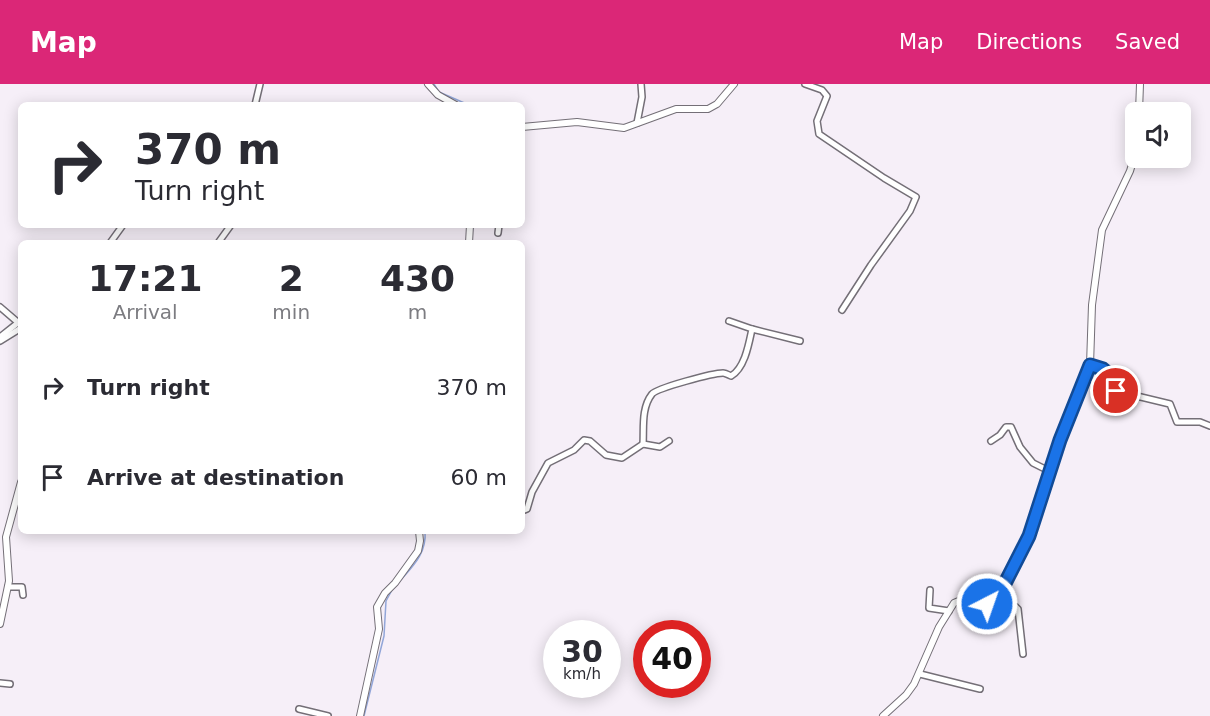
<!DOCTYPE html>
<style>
:root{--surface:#fff;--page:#f7f7f7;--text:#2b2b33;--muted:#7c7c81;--accent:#db2777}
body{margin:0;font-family:"DejaVu Sans",sans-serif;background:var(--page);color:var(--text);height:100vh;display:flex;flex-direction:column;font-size:22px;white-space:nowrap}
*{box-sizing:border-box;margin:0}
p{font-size:20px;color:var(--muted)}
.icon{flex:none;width:33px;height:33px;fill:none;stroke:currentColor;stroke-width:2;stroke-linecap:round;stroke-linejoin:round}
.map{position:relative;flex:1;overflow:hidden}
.panel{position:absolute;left:18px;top:156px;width:507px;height:294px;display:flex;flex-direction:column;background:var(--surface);border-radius:9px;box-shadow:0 3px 15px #0003}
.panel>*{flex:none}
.top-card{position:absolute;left:18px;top:18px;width:507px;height:126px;border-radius:9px;box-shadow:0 3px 15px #0003;background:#fff;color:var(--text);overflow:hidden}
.tools{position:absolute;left:1125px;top:18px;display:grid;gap:12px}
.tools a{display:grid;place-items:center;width:66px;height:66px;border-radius:9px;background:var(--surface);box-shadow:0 3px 15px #0003;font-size:30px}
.speed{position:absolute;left:543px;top:536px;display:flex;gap:12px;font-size:30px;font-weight:700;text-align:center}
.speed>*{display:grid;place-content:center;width:78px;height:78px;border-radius:50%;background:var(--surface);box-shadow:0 3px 15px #0003;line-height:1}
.speed small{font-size:15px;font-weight:400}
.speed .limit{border:9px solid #d22;background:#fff;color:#111}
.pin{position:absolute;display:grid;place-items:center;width:51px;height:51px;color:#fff;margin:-26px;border:3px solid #fff;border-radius:50%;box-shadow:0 2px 6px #0007}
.me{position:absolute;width:66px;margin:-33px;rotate:41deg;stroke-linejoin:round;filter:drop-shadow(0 0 4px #0008)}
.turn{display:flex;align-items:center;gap:21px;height:126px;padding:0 18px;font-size:27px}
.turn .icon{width:78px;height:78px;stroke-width:2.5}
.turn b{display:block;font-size:42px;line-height:51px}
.eta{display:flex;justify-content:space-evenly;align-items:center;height:102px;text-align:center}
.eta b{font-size:36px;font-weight:600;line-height:42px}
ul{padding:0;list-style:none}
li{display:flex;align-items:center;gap:18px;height:90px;padding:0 18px}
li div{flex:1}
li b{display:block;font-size:22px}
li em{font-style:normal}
header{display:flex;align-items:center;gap:36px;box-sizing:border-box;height:84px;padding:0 30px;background:var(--accent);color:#fff}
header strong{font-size:28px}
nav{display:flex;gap:33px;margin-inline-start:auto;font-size:21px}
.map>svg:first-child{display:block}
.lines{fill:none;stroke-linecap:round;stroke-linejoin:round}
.stream{stroke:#92a6d8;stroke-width:1.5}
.minor-casing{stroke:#746f77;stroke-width:8}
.tertiary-casing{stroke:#746f77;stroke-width:8}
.minor{stroke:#fff;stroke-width:5}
.tertiary{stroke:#fff;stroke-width:6}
.route-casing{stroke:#114b97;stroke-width:15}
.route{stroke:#1a73e8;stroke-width:10}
</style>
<header>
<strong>Map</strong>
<nav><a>Map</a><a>Directions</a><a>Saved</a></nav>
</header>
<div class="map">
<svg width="1210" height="632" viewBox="0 0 1210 632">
<rect width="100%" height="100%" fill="#f6eff8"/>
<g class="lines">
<g class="stream">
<polyline points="434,0 439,8 469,21"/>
<polyline points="472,149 473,141"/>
<path d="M399 498C413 482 427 469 425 447"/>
<polyline points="364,632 384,552 386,517 392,506"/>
</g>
<g class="minor-casing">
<g id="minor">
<polyline points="805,0 822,6 827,12 817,37 819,50 884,94 916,113 910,127 871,181 842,226"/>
<polyline points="255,21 260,0"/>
<polyline points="637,39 642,13 641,0"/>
<polyline points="498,149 499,141"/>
<polyline points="110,159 123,141"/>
<polyline points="218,159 231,141"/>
<polyline points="0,223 21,241"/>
<polyline points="752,245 800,257"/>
<polyline points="0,253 19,238"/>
<polyline points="0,257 21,244"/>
<polyline points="1090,281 1103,285 1113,292 1113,303 1116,307 1170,320 1177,338 1200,338 1210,342"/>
<polyline points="991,357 1000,351 1006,343 1011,343 1020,363 1033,379 1049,387"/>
<path d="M643 360C644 344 641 324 652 310 657 304 713 289 723 289 725 289 729 291 731 292 745 284 749 259 752 245L729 237"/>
<polyline points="522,427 527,425 532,408 548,379 574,366 584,356 590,357 606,371 622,374 643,360 660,363 669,357"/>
<polyline points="8,503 22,503 23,511"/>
<polyline points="930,506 929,524 949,527"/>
<polyline points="997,515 1015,522 1018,525 1023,570"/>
<polyline points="920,590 980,605"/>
<polyline points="0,599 10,600"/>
<polyline points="299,625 328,632"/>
</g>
</g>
<g class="tertiary-casing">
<g id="tertiary">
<polyline points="428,0 438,11 456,21"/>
<polyline points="1139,28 1140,0"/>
<polyline points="522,43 577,38 624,44 676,25 708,25 717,20 734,0"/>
<polyline points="469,159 470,141"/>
<polyline points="0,540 9,497 6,453 21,398"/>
<polyline points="360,632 379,545 377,523 385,509 395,499 418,467 420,457 419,447"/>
<polyline points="883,632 906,611 914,600 939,543 954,519 961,516 987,520 995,518 1029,452 1060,356 1090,281 1092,221 1102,146 1130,87 1136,67"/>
</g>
</g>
<use href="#minor" class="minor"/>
<use href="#tertiary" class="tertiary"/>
</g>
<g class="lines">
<g class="route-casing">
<polyline id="route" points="987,520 997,515 1029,452 1060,356 1090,281 1103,285 1113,293 1113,303 1116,307"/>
</g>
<use href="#route" class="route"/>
</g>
</svg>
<div class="tools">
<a><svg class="icon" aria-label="sound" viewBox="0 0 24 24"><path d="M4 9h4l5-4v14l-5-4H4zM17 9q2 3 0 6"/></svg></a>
</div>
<div class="speed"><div>30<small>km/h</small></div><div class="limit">40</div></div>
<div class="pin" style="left:1116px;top:307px;background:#d93025"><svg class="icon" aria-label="arrive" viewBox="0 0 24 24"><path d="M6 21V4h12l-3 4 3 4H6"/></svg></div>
<svg class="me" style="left:987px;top:520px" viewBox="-20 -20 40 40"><circle r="17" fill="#1a73e8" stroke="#fff" stroke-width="3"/><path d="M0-11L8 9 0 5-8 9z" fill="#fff"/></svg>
<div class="top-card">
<div class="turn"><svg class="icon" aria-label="right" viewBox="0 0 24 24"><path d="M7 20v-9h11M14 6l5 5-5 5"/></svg><div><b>370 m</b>Turn right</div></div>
</div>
<section class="panel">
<div class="eta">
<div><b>17:21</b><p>Arrival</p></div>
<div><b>2</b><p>min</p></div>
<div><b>430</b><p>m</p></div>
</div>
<ul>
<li><svg class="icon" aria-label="right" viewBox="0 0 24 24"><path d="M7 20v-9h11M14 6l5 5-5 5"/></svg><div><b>Turn right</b></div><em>370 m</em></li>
<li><svg class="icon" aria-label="arrive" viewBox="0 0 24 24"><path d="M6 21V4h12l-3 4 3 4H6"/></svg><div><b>Arrive at destination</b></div><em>60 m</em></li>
</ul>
</section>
</div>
